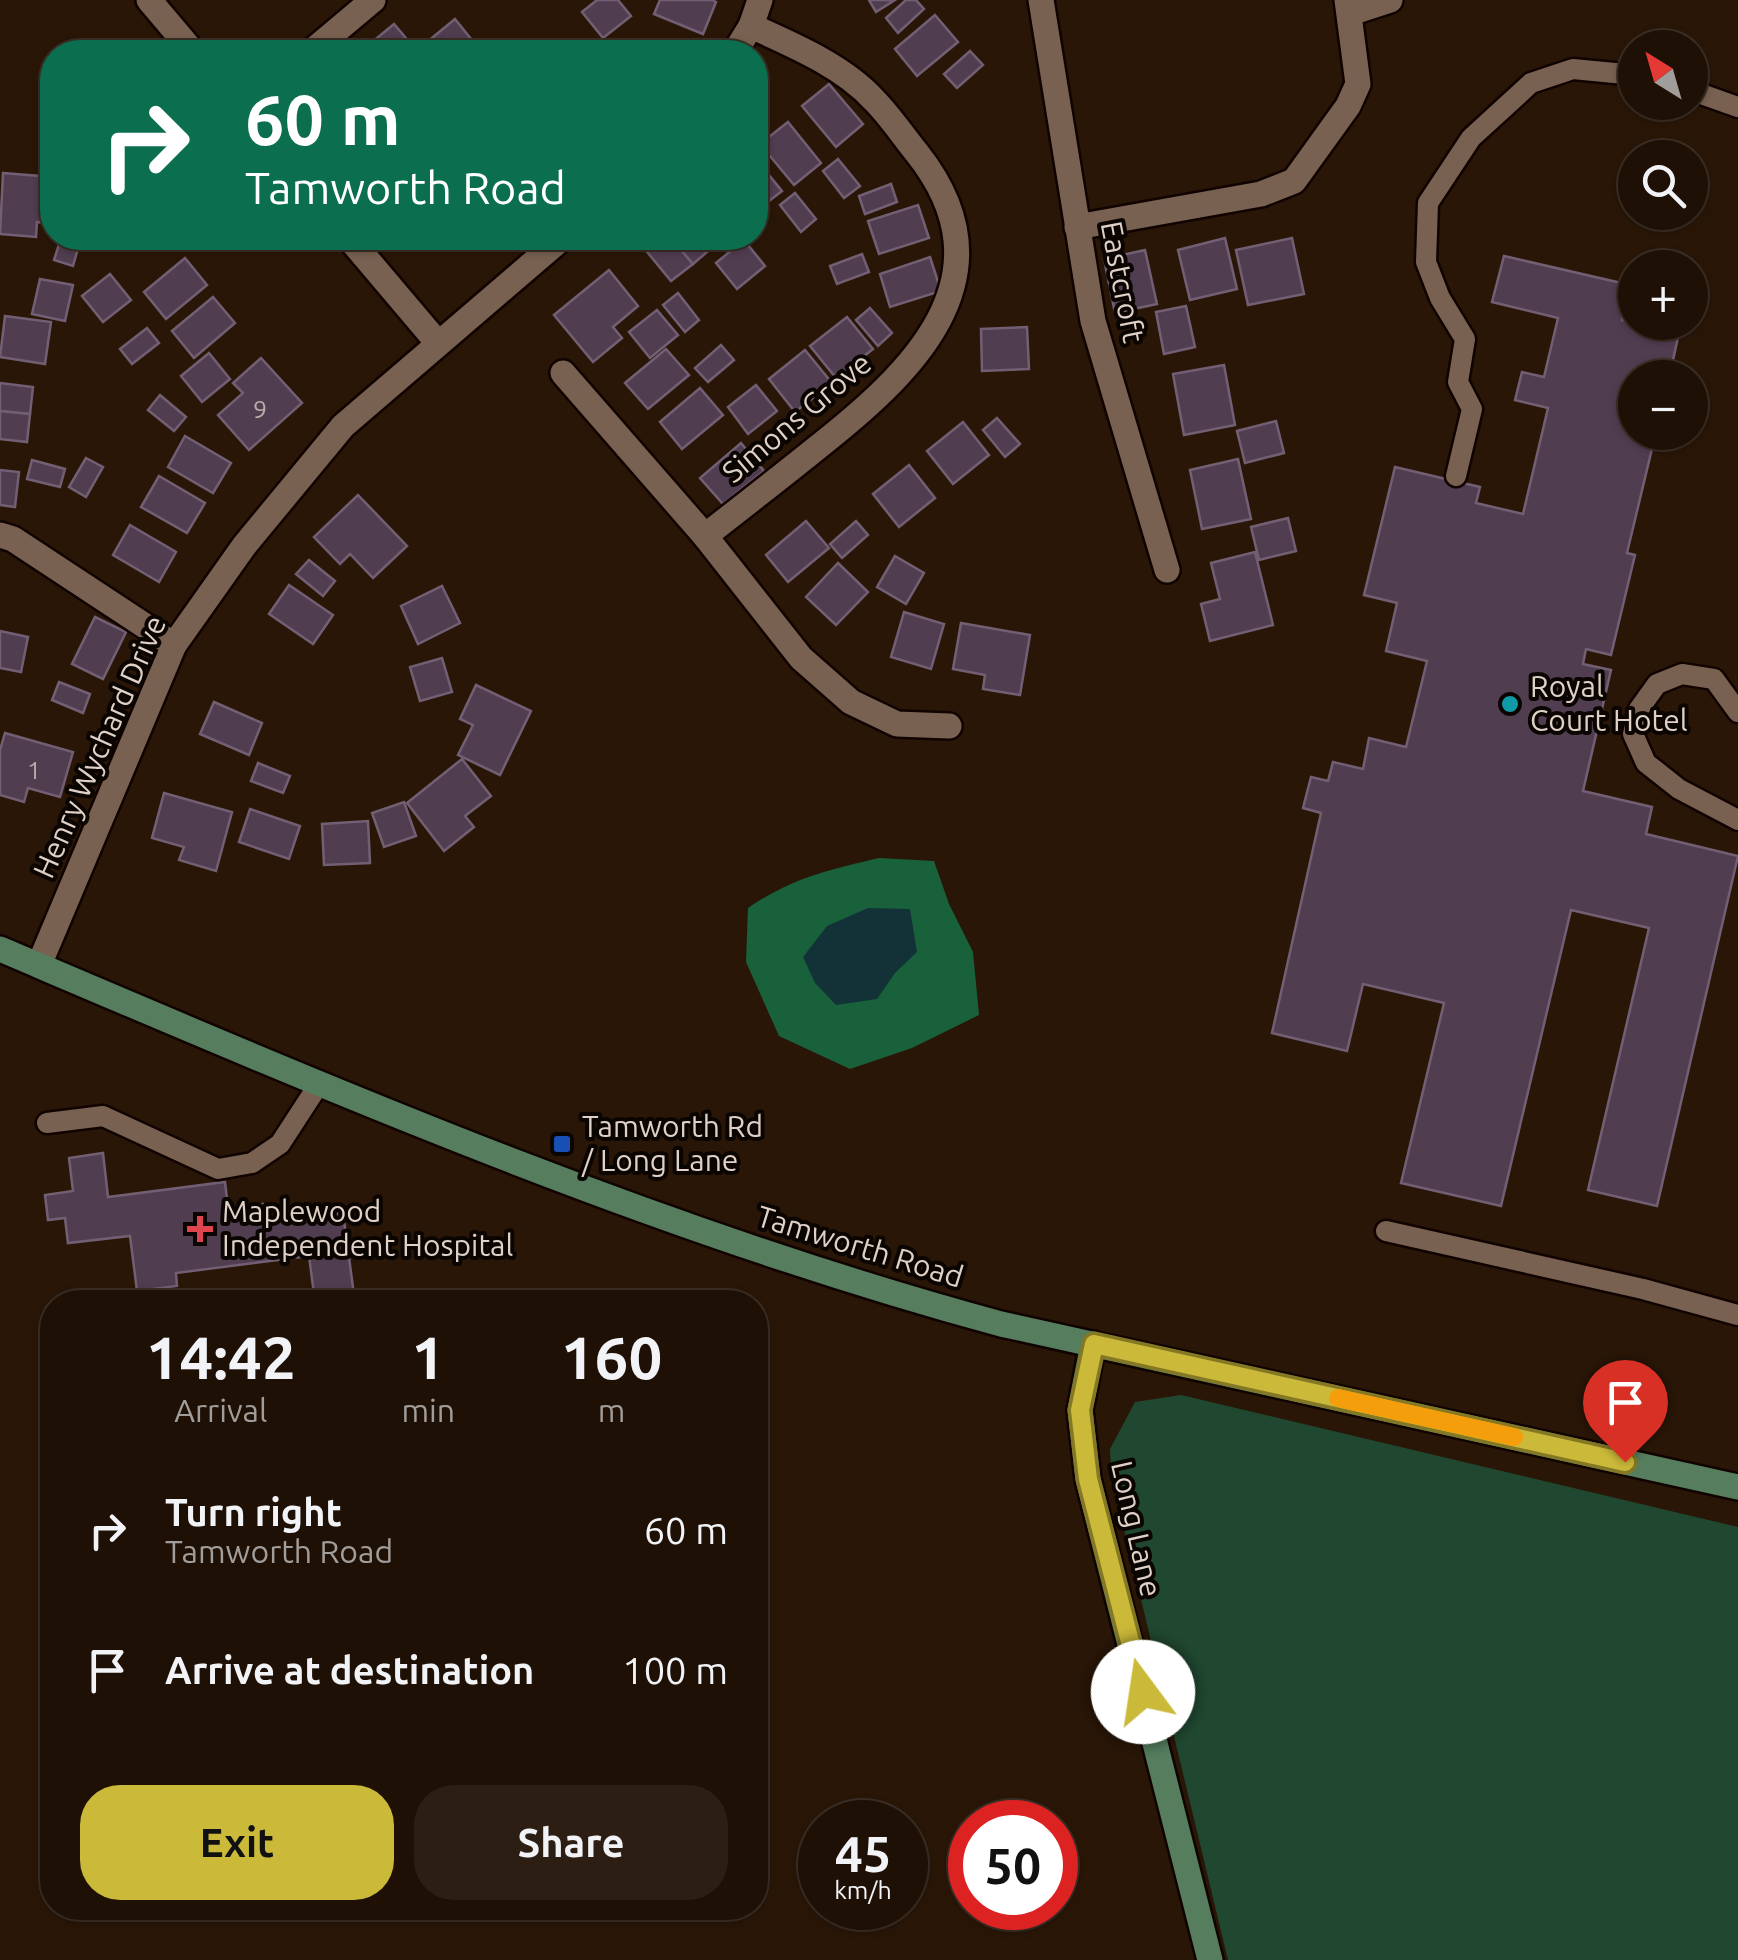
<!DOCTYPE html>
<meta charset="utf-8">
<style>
:root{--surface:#1f1005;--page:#2c1e13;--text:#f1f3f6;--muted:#a19d9a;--line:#3c3027;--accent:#cbb939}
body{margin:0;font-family:Ubuntu,sans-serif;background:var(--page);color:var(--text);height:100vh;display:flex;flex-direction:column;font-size:38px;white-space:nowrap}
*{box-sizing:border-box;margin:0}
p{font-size:32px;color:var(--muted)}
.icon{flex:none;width:55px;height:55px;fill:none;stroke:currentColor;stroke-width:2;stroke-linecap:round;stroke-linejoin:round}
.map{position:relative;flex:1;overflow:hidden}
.side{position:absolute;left:40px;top:1290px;width:728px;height:630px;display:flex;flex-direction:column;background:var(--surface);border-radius:40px;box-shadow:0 2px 8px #0004,0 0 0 2px var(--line)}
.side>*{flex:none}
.hud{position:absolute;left:40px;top:40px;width:728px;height:210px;border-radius:40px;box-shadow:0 2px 8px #0004,0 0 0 2px var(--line);background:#0b6e4f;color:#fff;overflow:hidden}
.needle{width:65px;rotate:323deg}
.controls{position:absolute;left:1618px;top:30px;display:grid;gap:20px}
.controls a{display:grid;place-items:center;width:90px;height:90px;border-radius:50%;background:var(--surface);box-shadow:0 2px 8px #0004,0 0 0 2px var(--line);font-size:50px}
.speed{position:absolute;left:798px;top:1800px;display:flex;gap:20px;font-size:50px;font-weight:700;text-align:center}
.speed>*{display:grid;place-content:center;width:130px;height:130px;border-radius:50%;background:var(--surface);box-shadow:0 2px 8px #0004,0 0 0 2px var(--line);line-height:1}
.speed small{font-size:25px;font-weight:400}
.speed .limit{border:15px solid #d22;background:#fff;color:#111}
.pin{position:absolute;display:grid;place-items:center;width:85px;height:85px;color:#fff;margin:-102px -42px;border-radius:50% 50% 50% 0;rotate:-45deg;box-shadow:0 0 10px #0007}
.pin .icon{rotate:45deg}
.me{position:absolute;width:110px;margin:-55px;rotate:346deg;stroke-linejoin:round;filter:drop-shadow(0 0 8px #0008)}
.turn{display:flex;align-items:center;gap:35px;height:210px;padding:0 40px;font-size:45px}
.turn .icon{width:130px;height:130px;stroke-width:2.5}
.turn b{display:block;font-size:70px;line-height:85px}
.eta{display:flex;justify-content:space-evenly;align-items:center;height:170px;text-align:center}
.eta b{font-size:60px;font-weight:600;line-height:70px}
.primary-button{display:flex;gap:20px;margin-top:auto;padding:20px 40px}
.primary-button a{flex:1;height:115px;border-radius:40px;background:var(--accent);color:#111;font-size:40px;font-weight:600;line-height:115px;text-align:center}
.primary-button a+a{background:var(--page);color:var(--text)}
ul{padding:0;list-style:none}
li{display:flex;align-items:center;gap:30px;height:140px;padding:0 40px}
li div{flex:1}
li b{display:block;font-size:38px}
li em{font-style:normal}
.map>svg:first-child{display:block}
.green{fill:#204830}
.forest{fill:#18613b}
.water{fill:#133237}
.building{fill:#503d50;stroke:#735f73;stroke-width:2.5}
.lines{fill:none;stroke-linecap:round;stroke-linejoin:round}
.service-casing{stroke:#100300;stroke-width:25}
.minor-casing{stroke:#100300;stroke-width:30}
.secondary-casing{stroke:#100300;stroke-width:30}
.service{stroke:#786150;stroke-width:20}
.minor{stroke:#786150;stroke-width:25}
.secondary{stroke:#557d5e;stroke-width:25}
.route-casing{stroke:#847825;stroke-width:25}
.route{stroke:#cbb939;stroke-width:18}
.slow{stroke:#f59e0b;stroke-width:18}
.culture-dot{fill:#0f9aa8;stroke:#0b0502;stroke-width:4}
.transit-dot{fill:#1a4fb4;stroke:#0b0502;stroke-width:4}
.health-dot{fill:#e0444e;stroke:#0b0502;stroke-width:4}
.labels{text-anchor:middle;stroke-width:8;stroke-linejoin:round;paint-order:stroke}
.number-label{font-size:25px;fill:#bbacaa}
.street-label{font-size:30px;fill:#dfd1c8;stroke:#0b0502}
.poi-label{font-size:30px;fill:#dfd1c8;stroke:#0b0502;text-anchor:start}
</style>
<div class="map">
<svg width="1738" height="1960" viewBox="0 0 1738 1960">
<rect width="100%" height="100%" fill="#291607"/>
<polygon class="green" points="1181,1395 1738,1527 1738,1960 1228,1960 1111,1475 1110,1449 1135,1402"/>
<path class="forest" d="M879 858 934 861 949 904 973 952 979 1015 912 1048 850 1069 779 1036 746 962 748 908C792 878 828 870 879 858Z"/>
<polygon class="water" points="868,908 910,909 917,952 895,973 877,999 836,1005 815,983 803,957 827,926"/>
<g class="building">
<polygon points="597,0 618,0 631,16 603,38 582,12"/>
<polygon points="660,0 712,0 716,2 703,34 654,14"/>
<polygon points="869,0 895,0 876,12"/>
<polygon points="906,0 916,0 924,9 898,33 886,18"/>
<polygon points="935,15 958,42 917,76 895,49"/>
<polygon points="455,19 476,45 467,52 435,52 427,42"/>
<polygon points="394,24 417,51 360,52"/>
<polygon points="627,42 636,52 614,52"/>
<polygon points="970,51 983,65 957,88 944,74"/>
<polygon points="829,84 863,124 836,147 802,106"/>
<polygon points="788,122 821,163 794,185 760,144"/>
<polygon points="755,158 782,191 760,208 755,202"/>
<polygon points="838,159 860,186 844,198 823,171"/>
<polygon points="3,173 52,177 52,224 37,222 36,237 0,234"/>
<polygon points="891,184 897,202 865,214 859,196"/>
<polygon points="795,193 816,219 801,232 780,205"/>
<polygon points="918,205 929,238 879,254 868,221"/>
<polygon points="61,238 81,238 73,266 54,260"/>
<polygon points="109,238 137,238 130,250"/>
<polygon points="654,238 671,238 693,264 671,281 643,247"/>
<polygon points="671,238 707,238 714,246 693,264"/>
<polygon points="1225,238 1237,289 1190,300 1178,250"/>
<polygon points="1292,238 1304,294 1248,305 1236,250"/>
<polygon points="744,240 765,266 737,289 716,263"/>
<polygon points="1145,250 1157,304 1115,313 1104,259"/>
<polygon points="862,254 869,272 837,284 830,266"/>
<polygon points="1504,256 1630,285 1622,320 1679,333 1669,378 1635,378 1635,432 1656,432 1627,553 1635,555 1611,655 1586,649 1583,664 1611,670 1583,791 1652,807 1646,834 1738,856 1657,1206 1588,1190 1649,928 1571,910 1501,1206 1401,1183 1444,1003 1363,984 1347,1051 1272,1033 1321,813 1303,808 1311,777 1328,781 1333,762 1363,769 1369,738 1406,747 1427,661 1386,651 1397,603 1364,595 1395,467 1480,487 1476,503 1523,514 1548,408 1515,400 1522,372 1544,377 1558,318 1492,302"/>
<polygon points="930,257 941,291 890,307 880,274"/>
<polygon points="185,258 207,285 166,319 144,292"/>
<polygon points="609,270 638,306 613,327 622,338 593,362 554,315"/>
<polygon points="110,274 131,300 103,322 82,296"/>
<polygon points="40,279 73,285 65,321 32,314"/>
<polygon points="678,293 699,320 685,332 663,305"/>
<polygon points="213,297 235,323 194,358 172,331"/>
<polygon points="1186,306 1195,347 1164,354 1156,312"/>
<polygon points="870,308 892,333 878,346 856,320"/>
<polygon points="657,310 678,335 650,358 629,332"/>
<polygon points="5,316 51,322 45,364 0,357"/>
<polygon points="847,317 873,349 836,378 810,346"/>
<polygon points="1027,327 1029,369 982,371 981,329"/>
<polygon points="147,328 159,343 132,364 120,349"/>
<polygon points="721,345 734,360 708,382 695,368"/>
<polygon points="666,349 689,375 648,409 625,383"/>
<polygon points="805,350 832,383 795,412 769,379"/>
<polygon points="209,353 230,379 202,402 181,376"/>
<polygon points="261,358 302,403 249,450 218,415 243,393 233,383"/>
<polygon points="1224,365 1235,425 1184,435 1173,374"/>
<polygon points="0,383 33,387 30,414 0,411"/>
<polygon points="756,385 777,411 748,434 728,407"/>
<polygon points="700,388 723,415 682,449 660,422"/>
<polygon points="160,395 186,417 174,431 148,410"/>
<polygon points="0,411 30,414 27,442 0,439"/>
<polygon points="997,418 1020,444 1005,457 983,430"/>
<polygon points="1276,421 1284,453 1245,463 1237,431"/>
<polygon points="963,422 989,455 953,484 927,451"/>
<polygon points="185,436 231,463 213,493 168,467"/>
<polygon points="741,443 764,471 723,504 700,478"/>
<polygon points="86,458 103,467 86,497 69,487"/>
<polygon points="1238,459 1251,519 1202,529 1190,470"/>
<polygon points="32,460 65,469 60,487 27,479"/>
<polygon points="909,465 935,498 899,527 873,494"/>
<polygon points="0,470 19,472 15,507 0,505"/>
<polygon points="159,476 205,503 187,533 141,507"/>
<polygon points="358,495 407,546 373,578 350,554 340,564 314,537"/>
<polygon points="1288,518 1296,551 1259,560 1251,527"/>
<polygon points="806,521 829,548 788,582 766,555"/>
<polygon points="856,521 868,535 842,558 830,544"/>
<polygon points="130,525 176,552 159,582 113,555"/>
<polygon points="1255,552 1273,625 1210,641 1201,604 1220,599 1211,563"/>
<polygon points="895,556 924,573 906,604 877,587"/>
<polygon points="309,560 335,581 323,596 296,574"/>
<polygon points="838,563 868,592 836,625 806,597"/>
<polygon points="289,585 333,615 313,644 269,614"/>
<polygon points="442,586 460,623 418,644 401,606"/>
<polygon points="904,612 944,624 931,669 891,657"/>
<polygon points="95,617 126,632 103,679 72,664"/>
<polygon points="961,623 1030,635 1020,695 983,689 985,675 953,669"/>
<polygon points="0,631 28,637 21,672 0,668"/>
<polygon points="442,658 452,692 420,701 410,667"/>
<polygon points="59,682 90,694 83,713 52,700"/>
<polygon points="476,685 531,711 500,775 458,755 473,725 460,719"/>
<polygon points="214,702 262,723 249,755 200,734"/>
<polygon points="5,733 73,752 60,797 28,788 24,802 0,795 0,750"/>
<polygon points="462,759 491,796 465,816 474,827 444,851 407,803"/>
<polygon points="258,763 290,776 283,793 251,781"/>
<polygon points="164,793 232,812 216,871 179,860 184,847 152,838"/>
<polygon points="404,802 416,836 384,847 372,813"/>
<polygon points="250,809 300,826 289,859 239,842"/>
<polygon points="368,821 370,863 324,865 322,824"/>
<polygon points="103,1153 108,1197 225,1182 228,1208 263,1204 265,1222 343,1213 355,1302 315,1302 309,1256 176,1273 177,1286 137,1291 130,1236 68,1243 65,1218 48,1220 45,1195 73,1191 69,1158"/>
</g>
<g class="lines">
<g class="service-casing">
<g id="service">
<polyline points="1690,90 1738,107"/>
<polyline points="1456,476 1472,409 1458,382 1465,339 1440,298 1426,262 1428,203 1471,138 1531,83 1573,69 1635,75"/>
<polyline points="1738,712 1714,679 1682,674 1657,684 1639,709 1633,734 1646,763 1679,789 1738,820"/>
<polyline points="47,1123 103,1116 218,1169 252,1163 280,1144 319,1084"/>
<polyline points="1386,1231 1643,1289 1738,1315"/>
</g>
</g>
<g class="minor-casing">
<g id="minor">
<polyline points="149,0 193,52"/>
<polyline points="1041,0 1093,321 1167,570"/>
<polyline points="1350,13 1390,0"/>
<polyline points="311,52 373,0"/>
<polyline points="735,52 751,26 760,0"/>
<polyline points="1077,227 1261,194 1294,181 1348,106 1358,84 1347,0"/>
<polyline points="349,238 437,342"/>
<polyline points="563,373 705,536 801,658 851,702 897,724 949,726"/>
<polyline points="0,535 13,539 174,645"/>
<path d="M705 536C741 508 777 480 813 451 910 375 1016 278 917 153 903 136 890 116 874 100 843 66 793 45 751 26"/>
<polyline points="39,965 174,645 244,546 343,426 562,238"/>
</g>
</g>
<g class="secondary-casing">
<g id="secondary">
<path d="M0 949C327 1088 657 1231 1001 1324L1738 1487"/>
<polyline points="1093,1344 1080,1410 1088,1479 1210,1960"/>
</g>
</g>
<use href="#service" class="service"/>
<use href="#minor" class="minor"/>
<use href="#secondary" class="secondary"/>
</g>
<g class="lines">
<g class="route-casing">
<polyline id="route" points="1143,1692 1088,1479 1080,1410 1094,1344 1625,1462"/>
</g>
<use href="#route" class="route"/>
<polyline class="slow" points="1338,1398 1514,1437"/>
</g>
<circle class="culture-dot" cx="1510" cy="704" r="10"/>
<rect class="transit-dot" x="552" y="1134" width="20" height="20" rx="5"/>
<path class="health-dot" d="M195 1214h10v10h10v10h-10v10h-10v-10h-10v-10h10z"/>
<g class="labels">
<g class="number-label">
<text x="260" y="418">9</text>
<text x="34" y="779">1</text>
</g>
<g class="street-label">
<text transform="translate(1122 282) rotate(79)" y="10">Eastcroft</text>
<text transform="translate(797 418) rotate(-40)" y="10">Simons Grove</text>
<text transform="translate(100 747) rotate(-66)" y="10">Henry Wychard Drive</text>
<text transform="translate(860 1247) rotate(17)" y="10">Tamworth Road</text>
<text transform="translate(1136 1529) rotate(77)" y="10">Long Lane</text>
</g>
<g class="poi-label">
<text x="1530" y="697">Royal<tspan x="1530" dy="34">Court Hotel</tspan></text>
<text x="582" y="1137">Tamworth Rd<tspan x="582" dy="34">/ Long Lane</tspan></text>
<text x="222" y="1222">Maplewood<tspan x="222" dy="34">Independent Hospital</tspan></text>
</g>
</g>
</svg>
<div class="controls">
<a><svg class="needle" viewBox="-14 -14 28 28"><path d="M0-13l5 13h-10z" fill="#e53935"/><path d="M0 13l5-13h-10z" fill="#a19d9a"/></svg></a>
<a><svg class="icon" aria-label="search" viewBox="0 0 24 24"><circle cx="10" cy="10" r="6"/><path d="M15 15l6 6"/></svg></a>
<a>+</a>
<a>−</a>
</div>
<div class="speed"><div>45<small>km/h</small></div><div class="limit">50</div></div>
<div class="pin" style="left:1625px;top:1462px;background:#d93025"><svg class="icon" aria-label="arrive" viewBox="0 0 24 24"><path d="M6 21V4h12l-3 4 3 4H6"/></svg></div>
<svg class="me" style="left:1143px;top:1692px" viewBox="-20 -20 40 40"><circle r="19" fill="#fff"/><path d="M0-13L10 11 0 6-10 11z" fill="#cbb939"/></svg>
<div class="hud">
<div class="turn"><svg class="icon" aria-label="right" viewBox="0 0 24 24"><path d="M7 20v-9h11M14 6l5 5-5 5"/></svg><div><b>60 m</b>Tamworth Road</div></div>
</div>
<section class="side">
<div class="eta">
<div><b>14:42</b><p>Arrival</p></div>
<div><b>1</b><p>min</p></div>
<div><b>160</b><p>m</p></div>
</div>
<ul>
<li><svg class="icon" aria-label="right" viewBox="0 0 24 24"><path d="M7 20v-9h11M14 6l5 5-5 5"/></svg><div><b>Turn right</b><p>Tamworth Road</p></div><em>60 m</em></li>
<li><svg class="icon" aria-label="arrive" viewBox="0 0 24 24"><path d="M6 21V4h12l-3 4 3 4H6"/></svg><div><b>Arrive at destination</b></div><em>100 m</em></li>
</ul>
<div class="primary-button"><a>Exit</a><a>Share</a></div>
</section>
</div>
